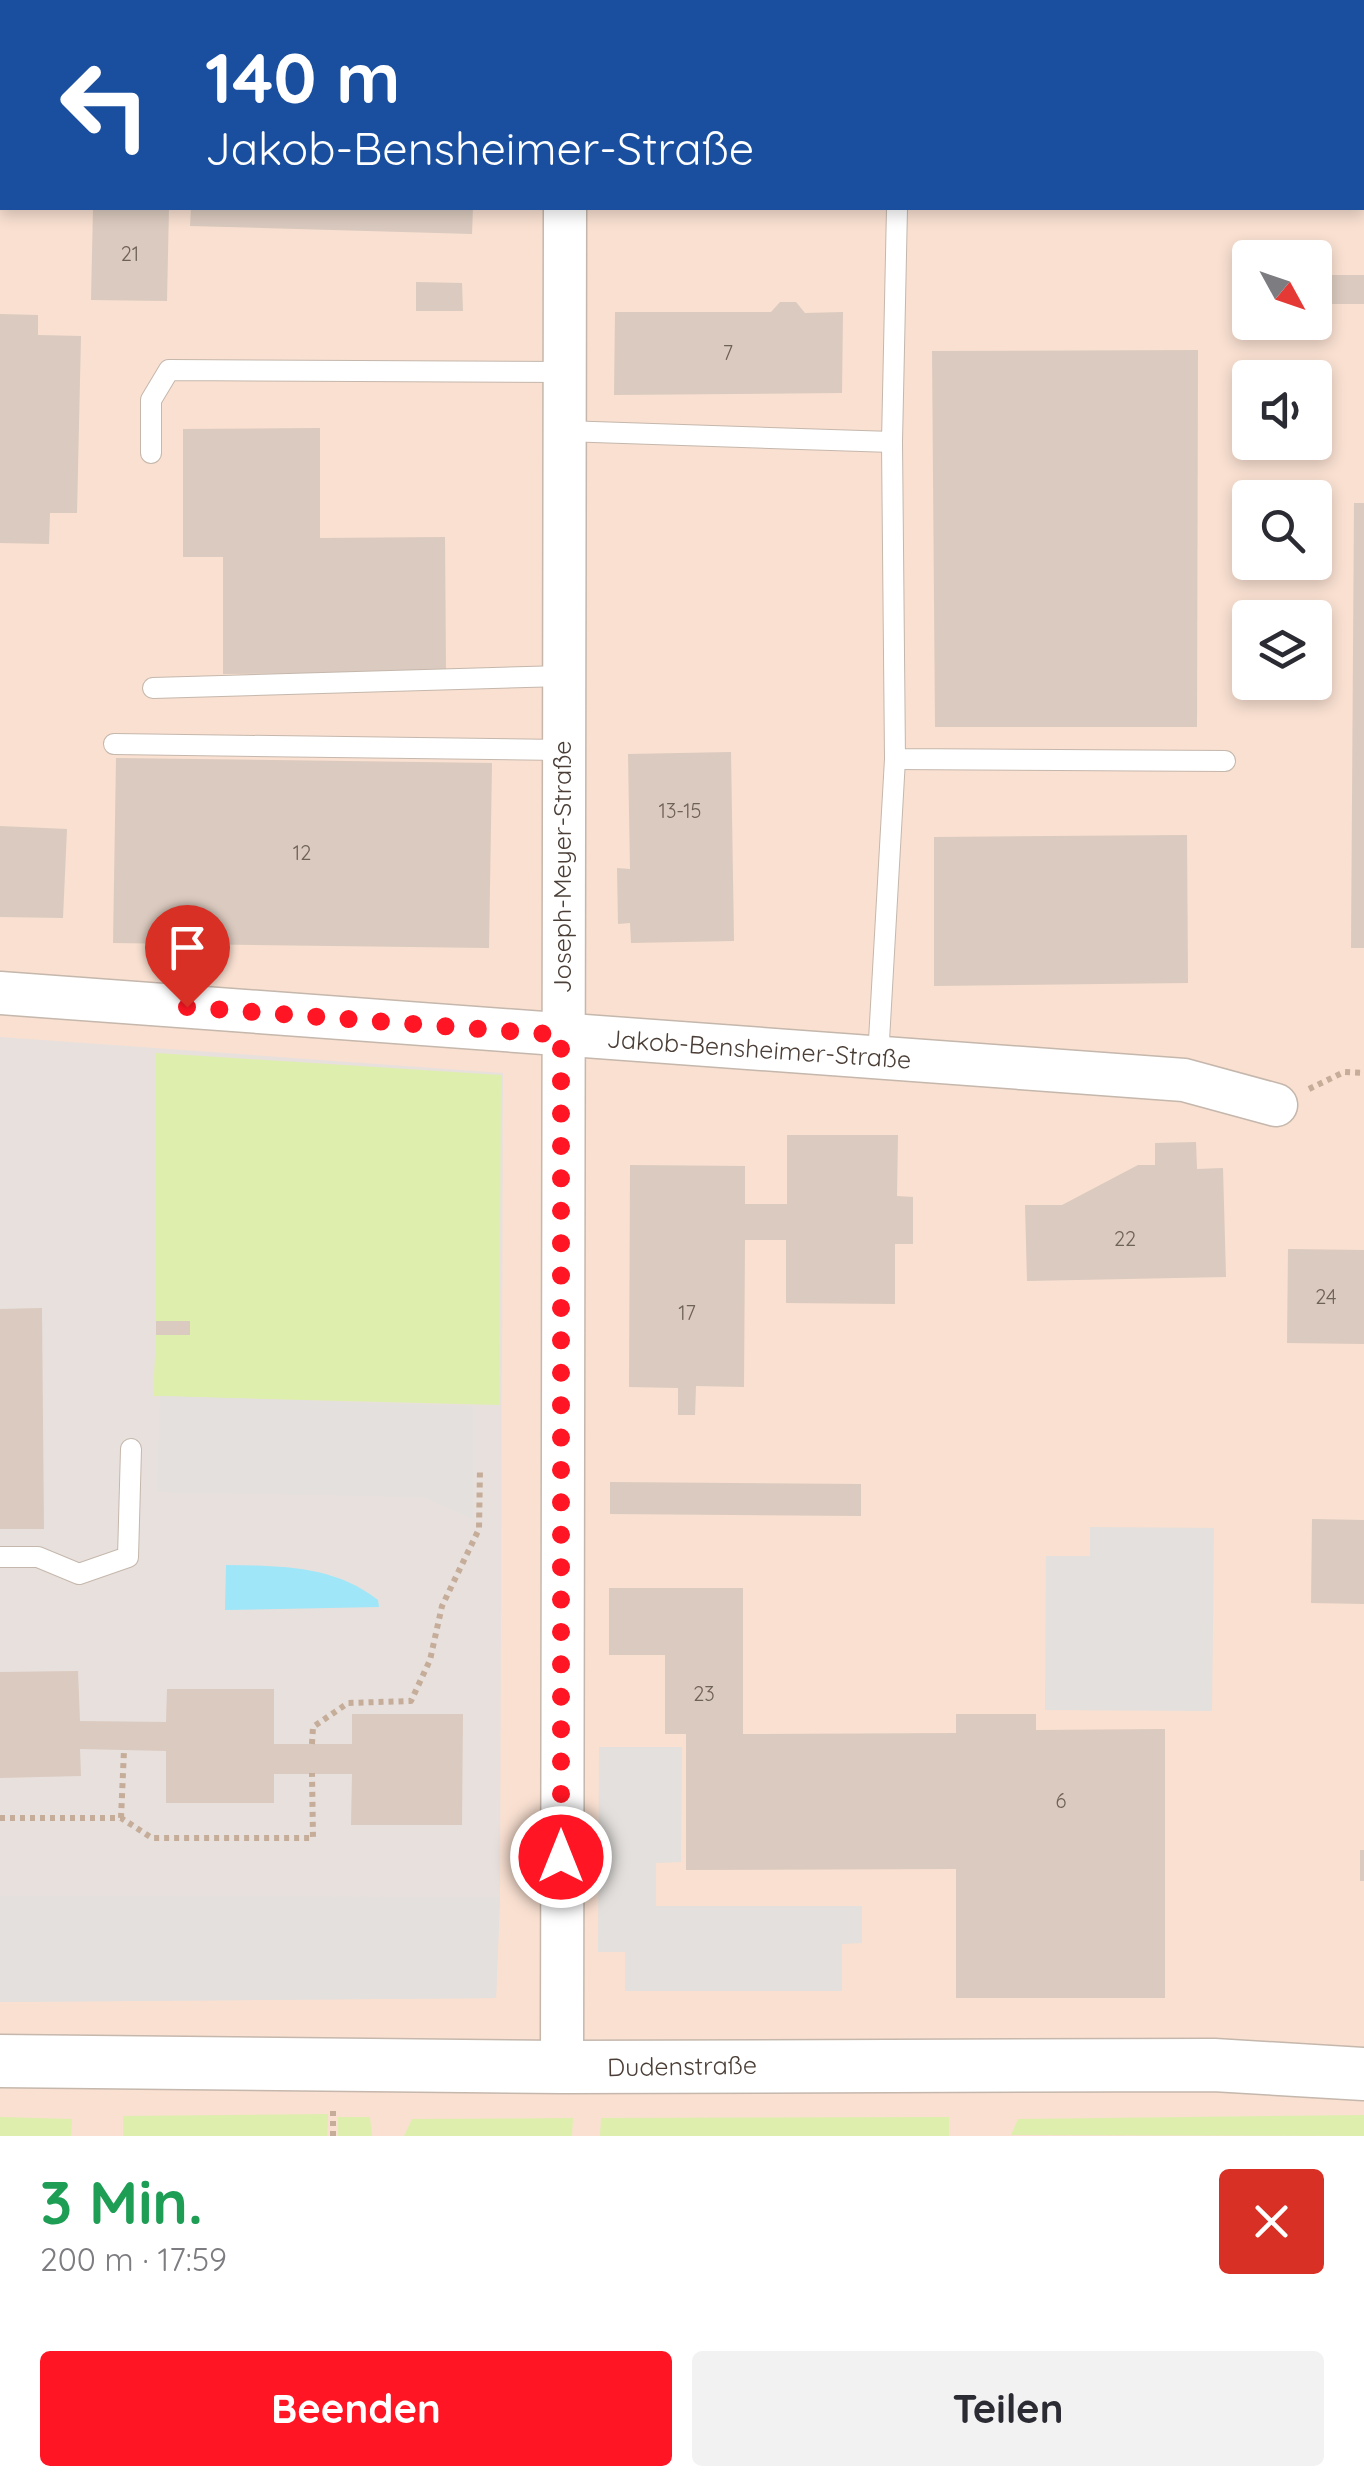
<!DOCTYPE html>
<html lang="de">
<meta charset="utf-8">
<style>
:root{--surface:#fff;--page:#f2f2f3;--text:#2b2b33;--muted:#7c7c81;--accent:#ff1523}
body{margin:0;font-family:Quicksand,sans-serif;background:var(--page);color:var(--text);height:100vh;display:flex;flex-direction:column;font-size:38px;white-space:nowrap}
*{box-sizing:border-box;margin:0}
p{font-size:32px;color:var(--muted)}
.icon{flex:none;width:55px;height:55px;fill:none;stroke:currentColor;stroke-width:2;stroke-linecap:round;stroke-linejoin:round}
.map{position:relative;height:2136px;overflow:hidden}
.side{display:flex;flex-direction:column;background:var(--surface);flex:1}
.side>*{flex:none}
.banner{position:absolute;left:0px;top:0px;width:1365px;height:210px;box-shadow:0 5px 15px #0003;background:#1a4fa0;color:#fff;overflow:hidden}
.needle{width:65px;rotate:130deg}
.buttons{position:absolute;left:1232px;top:240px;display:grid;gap:20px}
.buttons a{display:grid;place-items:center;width:100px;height:100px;border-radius:10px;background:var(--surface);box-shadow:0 5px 15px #0003;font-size:50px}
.pin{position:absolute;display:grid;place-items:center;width:85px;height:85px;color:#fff;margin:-102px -42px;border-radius:50% 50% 50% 0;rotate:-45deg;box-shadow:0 0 10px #0007}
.pin .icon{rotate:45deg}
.me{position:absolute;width:110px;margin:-55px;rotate:0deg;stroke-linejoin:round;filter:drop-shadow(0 0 8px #0008)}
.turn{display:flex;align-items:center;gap:35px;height:210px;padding:0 40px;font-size:45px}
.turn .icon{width:130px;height:130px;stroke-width:2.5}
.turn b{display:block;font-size:70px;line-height:85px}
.round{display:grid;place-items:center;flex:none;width:105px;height:105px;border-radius:10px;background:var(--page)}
.head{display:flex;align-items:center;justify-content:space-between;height:170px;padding:0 40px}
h1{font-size:60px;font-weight:700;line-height:75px;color:#1e9e55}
.button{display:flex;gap:20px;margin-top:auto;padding:20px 40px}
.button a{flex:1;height:115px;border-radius:10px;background:var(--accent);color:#fff;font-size:40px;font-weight:700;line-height:115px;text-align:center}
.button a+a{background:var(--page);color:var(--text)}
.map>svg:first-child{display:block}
.commercial{fill:#f9e0d1;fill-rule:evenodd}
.industrial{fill:#e8e0dd}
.green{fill:#deeead}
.parking{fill:#e3e0dd}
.water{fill:#9fe6f8}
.building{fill:#dbcabf}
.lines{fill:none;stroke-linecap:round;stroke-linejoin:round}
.service-casing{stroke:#c5b7ac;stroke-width:22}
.minor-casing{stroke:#c5b7ac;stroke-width:45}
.tertiary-casing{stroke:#c5b7ac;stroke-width:55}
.path{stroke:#c5ad99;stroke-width:6;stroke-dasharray:5 5;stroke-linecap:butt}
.service{stroke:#fff;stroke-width:20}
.minor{stroke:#fff;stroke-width:42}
.tertiary{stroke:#fff;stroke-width:52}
.route{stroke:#ff1523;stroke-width:18;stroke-dasharray:0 32.4}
.labels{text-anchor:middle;stroke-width:8;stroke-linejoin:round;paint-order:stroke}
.number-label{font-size:20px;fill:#6e6158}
.street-label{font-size:25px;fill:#4a3e36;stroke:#fff}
</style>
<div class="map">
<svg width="1364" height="2136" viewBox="0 0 1364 2136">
<rect width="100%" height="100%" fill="#f5efe8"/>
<path class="commercial" d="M0 0H1364V2136H0ZM2 2H1362V208H2ZM1250 258H1315V322H1250ZM1250 378H1315V442H1250ZM1250 498H1315V562H1250ZM1250 618H1315V682H1250Z"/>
<polygon class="industrial" points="0,1037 503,1073 500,1897 496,1998 0,2002"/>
<g class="green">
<polygon points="156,1053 501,1075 499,1405 153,1396 156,1335 190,1334 190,1321 156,1321"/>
<polygon points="328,2114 327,2136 123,2136 123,2116"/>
<polygon points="1364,2115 1364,2136 1011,2135 1018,2119"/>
<polygon points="0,2117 72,2119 71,2136 0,2136"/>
<polygon points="338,2117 370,2117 372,2136 338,2136"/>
<polygon points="949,2117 949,2136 600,2136 601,2118"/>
<polygon points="573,2118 572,2136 404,2136 412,2119"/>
</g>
<g class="parking">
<polygon points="160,1396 473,1406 473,1519 424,1497 157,1492"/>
<polygon points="1090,1527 1214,1528 1212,1711 1045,1710 1046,1556 1090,1556"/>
<polygon points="599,1747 682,1747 681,1862 656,1863 656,1906 862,1906 862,1943 842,1944 842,1991 625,1991 625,1952 598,1952"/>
<polygon points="0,1896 500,1897 496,1998 0,2002"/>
</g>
<path class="water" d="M226 1565C281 1566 333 1565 378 1600L379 1607 225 1610Z"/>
<g class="building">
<polygon points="93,208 169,208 167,301 91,300"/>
<polygon points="191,208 473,208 472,234 190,226"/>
<rect x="1315" y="275" width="49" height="29"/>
<polygon points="416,282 462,283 463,311 416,311"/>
<polygon points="780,302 796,302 805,313 843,312 842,393 614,395 615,312 771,312"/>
<polygon points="0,314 38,315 38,335 81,336 77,513 50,513 49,544 0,543"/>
<polygon points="1198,350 1197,727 935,727 932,351"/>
<polygon points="320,428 320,538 445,537 446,673 223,674 223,557 183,557 183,429"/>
<polygon points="1354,503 1364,503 1364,948 1351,948"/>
<polygon points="731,752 734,941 631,943 630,923 618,924 617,868 630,869 628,754"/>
<polygon points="116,758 492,763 489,948 113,943"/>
<polygon points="0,826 67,829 63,918 0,917"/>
<polygon points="1187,835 1188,983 934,986 934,837"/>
<polygon points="787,1135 898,1135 897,1196 913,1197 913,1244 895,1244 895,1304 786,1303 786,1240 745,1240 744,1387 696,1386 695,1415 678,1415 678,1388 629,1387 630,1165 745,1166 745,1204 787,1204"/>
<polygon points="1196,1142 1197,1169 1223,1168 1226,1277 1027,1281 1025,1205 1062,1205 1138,1165 1155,1165 1155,1143"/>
<polygon points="1288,1249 1364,1250 1364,1344 1287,1343"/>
<polygon points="42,1308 44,1529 0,1529 0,1309"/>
<rect x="156" y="1321" width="34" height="14"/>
<polygon points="610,1482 861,1484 861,1516 610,1514"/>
<polygon points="1312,1519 1364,1520 1364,1604 1311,1603"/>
<polygon points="609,1588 743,1588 743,1734 956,1733 956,1714 1036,1714 1036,1730 1165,1729 1165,1998 956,1998 956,1869 686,1870 686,1734 665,1734 665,1655 609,1655"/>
<polygon points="78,1671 80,1721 166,1722 167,1689 274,1689 274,1744 352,1744 352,1714 463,1714 462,1825 351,1825 352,1774 274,1774 274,1803 166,1803 166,1751 80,1749 81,1776 0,1778 0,1672"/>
<rect x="1360" y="1850" width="4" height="31"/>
</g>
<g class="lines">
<g class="service-casing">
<g id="service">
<polyline points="257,0 257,2"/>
<polyline points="436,2 436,0"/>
<polyline points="902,2 902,0"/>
<polyline points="564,431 892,442 897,208"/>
<polyline points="892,442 895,759 1225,761"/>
<polyline points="151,453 151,400 169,370 564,372"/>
<polyline points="153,688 563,676"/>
<polyline points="114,744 562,750"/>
<polyline points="878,1058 895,759"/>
<polyline points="0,1557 38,1557 79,1574 128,1557 131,1449"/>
</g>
</g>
<g class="minor-casing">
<g id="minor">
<polyline points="566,2 566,0"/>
<polyline points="0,993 1184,1080 1276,1105"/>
<polyline points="562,2067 565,208"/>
</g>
</g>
<g class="tertiary-casing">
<polyline id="tertiary" points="0,2061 562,2067 1214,2065 1364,2074"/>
</g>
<g class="path">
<polyline points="1309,1089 1344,1072 1364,1073"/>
<polyline points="312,1744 313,1727 348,1703 411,1701 430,1660 442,1606 479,1529 480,1469"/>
<polyline points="0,1818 121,1818 152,1838 313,1838 312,1773"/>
<polyline points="121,1818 124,1750"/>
<polyline points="333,2136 333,2106"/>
</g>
<use href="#service" class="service"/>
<use href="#minor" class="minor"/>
<use href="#tertiary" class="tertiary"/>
</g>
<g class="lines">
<polyline class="route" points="187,1007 561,1035 561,1857"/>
</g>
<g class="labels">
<g class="number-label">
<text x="130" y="261">21</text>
<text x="728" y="360">7</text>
<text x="680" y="818">13-15</text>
<text x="302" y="860">12</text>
<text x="1125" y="1246">22</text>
<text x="1326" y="1304">24</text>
<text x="687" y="1320">17</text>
<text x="704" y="1701">23</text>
<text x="1061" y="1808">6</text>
</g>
<g class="street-label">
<text transform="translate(562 867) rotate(-90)" y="9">Joseph-Meyer-Straße</text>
<text transform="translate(759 1049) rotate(4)" y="9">Jakob-Bensheimer-Straße</text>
<text transform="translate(682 2066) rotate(-1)" y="9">Dudenstraße</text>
</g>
</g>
</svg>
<div class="buttons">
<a><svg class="needle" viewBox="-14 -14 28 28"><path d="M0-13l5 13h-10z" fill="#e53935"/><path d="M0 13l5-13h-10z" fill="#7c7c81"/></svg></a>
<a><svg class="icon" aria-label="sound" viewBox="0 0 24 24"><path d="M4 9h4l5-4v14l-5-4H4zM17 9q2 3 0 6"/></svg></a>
<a><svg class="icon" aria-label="search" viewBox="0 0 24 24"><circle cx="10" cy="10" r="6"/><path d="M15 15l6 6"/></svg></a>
<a><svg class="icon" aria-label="layers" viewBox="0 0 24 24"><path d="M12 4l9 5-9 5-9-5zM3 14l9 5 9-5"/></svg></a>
</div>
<div class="pin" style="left:187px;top:1007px;background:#d93025"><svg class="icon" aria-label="arrive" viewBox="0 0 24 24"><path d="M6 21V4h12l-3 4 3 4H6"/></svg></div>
<svg class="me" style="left:561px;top:1857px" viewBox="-20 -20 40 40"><circle r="17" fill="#ff1523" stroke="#fff" stroke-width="3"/><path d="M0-11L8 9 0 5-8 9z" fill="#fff"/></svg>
<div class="banner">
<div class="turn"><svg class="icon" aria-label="left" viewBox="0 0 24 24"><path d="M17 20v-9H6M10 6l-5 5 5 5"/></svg><div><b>140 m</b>Jakob-Bensheimer-Straße</div></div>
</div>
</div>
<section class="side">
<div class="head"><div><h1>3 Min.</h1><p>200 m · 17:59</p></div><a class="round" style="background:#d93025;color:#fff"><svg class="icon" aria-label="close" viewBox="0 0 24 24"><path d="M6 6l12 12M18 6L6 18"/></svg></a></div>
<div class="button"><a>Beenden</a><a>Teilen</a></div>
</section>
